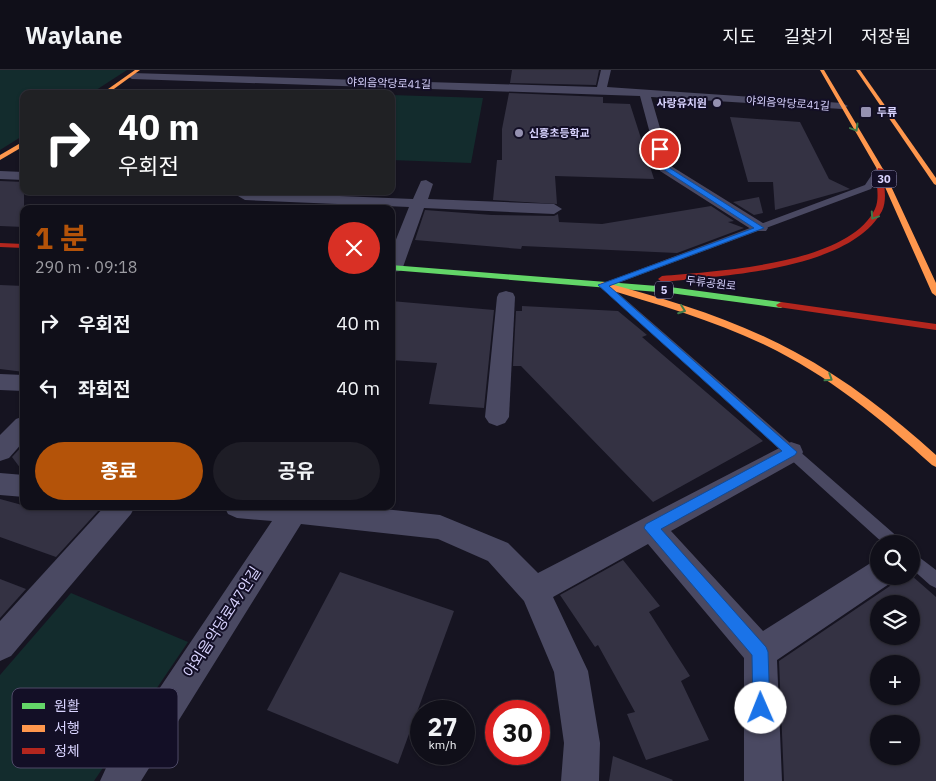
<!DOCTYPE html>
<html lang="ko">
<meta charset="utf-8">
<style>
:root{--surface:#100f19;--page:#1e1d26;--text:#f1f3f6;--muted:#9c9ca2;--line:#302f38;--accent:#b45309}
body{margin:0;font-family:"IBM Plex Sans","Noto Sans KR",sans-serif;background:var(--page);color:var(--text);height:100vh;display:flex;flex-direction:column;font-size:19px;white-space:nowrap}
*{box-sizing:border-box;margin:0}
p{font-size:16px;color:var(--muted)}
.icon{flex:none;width:28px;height:28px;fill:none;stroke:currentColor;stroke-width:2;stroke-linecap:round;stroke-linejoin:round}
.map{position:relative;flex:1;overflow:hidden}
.drawer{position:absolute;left:20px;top:135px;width:375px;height:305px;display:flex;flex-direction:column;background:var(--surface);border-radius:10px;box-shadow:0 1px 4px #0004,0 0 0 1px var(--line)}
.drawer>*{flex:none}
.hud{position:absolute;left:20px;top:20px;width:375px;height:105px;border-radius:10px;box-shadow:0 1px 4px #0004,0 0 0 1px var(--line);background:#202124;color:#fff;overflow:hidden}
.fabs{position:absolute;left:870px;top:465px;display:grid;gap:10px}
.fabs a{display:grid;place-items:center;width:50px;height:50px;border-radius:50%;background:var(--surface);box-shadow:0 1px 4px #0004,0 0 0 1px var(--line);font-size:25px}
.speed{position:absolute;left:410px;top:630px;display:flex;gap:10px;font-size:25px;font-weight:700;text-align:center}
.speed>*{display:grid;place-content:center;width:65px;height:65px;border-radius:50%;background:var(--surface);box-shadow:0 1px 4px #0004,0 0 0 1px var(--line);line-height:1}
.speed small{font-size:12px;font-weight:400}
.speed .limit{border:8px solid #d22;background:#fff;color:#111}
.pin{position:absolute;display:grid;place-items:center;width:42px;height:42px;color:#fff;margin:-21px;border:2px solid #fff;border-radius:50%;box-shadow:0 1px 5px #0007}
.me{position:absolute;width:55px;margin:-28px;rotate:359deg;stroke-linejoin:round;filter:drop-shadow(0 0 4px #0008)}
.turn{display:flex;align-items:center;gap:18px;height:105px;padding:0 15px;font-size:22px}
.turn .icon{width:65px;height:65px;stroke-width:2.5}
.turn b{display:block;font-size:35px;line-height:42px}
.round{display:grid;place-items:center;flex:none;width:52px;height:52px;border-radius:26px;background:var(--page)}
.overview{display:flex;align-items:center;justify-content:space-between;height:85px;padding:0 15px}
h1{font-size:30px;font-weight:700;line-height:38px;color:var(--accent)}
.button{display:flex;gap:10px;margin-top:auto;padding:10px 15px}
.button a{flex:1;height:58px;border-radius:30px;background:var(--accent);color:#fff;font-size:20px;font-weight:700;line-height:58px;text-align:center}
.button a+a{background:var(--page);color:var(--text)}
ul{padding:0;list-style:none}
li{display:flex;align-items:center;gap:15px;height:65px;padding:0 15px}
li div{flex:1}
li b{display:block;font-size:19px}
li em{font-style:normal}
header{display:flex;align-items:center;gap:30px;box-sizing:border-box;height:70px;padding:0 25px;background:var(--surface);border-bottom:1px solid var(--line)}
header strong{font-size:24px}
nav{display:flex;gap:28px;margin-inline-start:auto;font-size:18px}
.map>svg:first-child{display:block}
.green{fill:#132c2d}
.building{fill:#343243;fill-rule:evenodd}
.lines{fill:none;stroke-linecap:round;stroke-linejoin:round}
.lane{fill:#4a4962;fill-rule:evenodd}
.street{fill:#4a4962;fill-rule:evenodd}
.fast{fill:#63d668;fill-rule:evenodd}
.slow{fill:#ff974d;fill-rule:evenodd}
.jam{fill:#b3261e;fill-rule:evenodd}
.oneway{stroke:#3f7c4a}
.route{fill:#1a73e8;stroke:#114b97}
.poi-dot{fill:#9591b1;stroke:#130f26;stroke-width:2}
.labels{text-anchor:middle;stroke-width:4;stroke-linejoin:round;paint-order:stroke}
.far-street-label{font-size:11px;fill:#d9d4ff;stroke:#130f26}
.far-poi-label{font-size:11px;font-weight:bold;fill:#d9d4ff;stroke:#130f26;text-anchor:start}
.shield{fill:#130f26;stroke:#9e99be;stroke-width:1}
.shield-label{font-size:11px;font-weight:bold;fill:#d9d4ff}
.near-street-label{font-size:15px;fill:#d9d4ff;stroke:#130f26}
.key{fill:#130f26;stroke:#4e4a67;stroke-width:1}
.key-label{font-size:14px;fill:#d9d4ff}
</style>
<header>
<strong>Waylane</strong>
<nav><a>지도</a><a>길찾기</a><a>저장됨</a></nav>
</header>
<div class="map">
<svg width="936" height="711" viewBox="0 0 936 711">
<rect width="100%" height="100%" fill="#161421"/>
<g class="green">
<polygon points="0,0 127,0 90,24 24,24 24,65 0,80"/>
<polygon points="391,25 483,28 471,93 391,90"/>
<polygon points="71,523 188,572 94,711 0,711 0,605"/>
</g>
<g class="building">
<polygon points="512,0 599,0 596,15 510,13"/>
<polygon points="509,23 603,27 603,33 630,34 654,109 555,106 557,134 493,130 497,90 502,90 502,59"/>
<polygon points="730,47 800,52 829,109 850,119 775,140 773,112 748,112"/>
<polygon points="0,111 24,112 24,157 0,156"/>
<polygon points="759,127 763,143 754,145 733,132"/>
<polygon points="711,136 734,151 728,152 744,158 677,183 522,176 521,179 415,170 425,140 492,145 554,146 558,144 559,152 602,154"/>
<polygon points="0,215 24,216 24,302 0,299"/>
<polygon points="391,231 494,240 484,338 429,334 437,293 391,290"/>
<polygon points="522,236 618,241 647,265 642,267 763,371 653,432 521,296 513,296 516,241 522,241"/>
<polygon points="24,374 24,403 12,387"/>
<polygon points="0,429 44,441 41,436 81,436 98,441 56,487 0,467"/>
<polygon points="623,490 660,536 649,542 690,606 681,611 709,670 646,690 627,644 635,642 598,575 595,577 560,525"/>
<polygon points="340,502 454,541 398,694 267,640"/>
<path d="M895 506H912L936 527V711H784L779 591 890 516ZM879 534H911V566H879ZM879 594H911V626H879ZM879 654H911V686H879Z"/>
<polygon points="0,509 26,519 0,548"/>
<polygon points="613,686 673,710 672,711 609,711"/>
</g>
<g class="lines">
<g class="lane">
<polygon points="877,97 884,99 871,119 610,216 900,469 902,474 884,474 598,215 865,115"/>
<polygon points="911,481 936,500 936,518 930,515 911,498"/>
</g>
<g class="street">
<polygon points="601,0 611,0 607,17 842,33 848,36 842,39 651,27 671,96 766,155 768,158 766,161 754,161 660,101 640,26 132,9 127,6 132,3 597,17"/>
<polygon points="0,101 24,102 24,110 0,109"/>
<polygon points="426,110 433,114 428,129 554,134 562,139 554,144 424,138 403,197 400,201 391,202 391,182 409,137 245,130 238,126 245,122 413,129 421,111"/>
<polygon points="506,221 513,223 515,227 509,347 505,353 497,356 489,353 485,347 497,227 499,223"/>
<polygon points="0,304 24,305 24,321 0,320"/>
<polygon points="24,346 24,371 9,388 0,391 0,365 16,349"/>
<polygon points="791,372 800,375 803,382 800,389 671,461 763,561 869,494 879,490 879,506 893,506 889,514 777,590 782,711 744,711 744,588 648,474 553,527 588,601 600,673 599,711 561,711 564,673 554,602 524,531 488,491 438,469 301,454 141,711 100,711 106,698 272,451 237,448 228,444 224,436 356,436 440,445 508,473 538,503"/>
<polygon points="0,403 24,405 24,427 0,425"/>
<polygon points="105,436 135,436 131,444 11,586 0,591 0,551"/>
</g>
<polygon class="fast" points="391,195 670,217 781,232 786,235 781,238 670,223 391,200"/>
<g class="slow">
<polygon points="135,0 140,0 107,24 101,24"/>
<polygon points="820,0 824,0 883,99 936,213 936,226 932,223 877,99"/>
<polygon points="856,0 860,0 936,108 936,115 934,114"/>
<polygon points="24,71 24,76 0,90 0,85"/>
<path d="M603 212C668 229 736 250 795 282 847 310 893 346 936 385V397L932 395C881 349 828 305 765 275 713 250 656 234 600 217V213Z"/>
</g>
<g class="jam">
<path d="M878 98 883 99C883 112 888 129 882 141 850 200 722 206 662 212L658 209 662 206C716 201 848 195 875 139 881 126 874 111 878 98Z"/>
<polygon points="0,173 24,174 24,178 0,177"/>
<polygon points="781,232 936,254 936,260 778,237 776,235"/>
</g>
</g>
<defs><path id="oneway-chevron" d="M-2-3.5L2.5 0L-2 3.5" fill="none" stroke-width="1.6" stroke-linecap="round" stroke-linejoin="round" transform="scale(1.25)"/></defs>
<g class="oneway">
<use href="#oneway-chevron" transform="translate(855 58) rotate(59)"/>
<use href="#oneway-chevron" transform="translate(874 146) rotate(124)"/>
<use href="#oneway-chevron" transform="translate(682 240) rotate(20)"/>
<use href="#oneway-chevron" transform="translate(829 308) rotate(33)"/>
</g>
<polygon class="route" points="660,77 663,79 668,97 764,158 609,216 797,382 795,385 661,459 766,577 768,582 770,638 767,643 761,646 756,643 753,638 752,585 644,458 646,454 782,381 598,215 754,158 663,99 657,79"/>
<g class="poi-dot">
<circle cx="717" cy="33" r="5"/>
<rect x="860" y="36" width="12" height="12" rx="2.5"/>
<circle cx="519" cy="63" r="5"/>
</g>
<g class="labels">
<g class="far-street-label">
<text transform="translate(389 13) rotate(2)" y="4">야외음악당로41길</text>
<text transform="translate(788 33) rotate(4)" y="4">야외음악당로41길</text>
<text transform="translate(711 213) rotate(7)" y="4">두류공원로</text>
</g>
<g class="far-poi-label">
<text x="707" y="37" text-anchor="end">사랑유치원</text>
<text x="877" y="46">두류</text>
<text x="529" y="67">신흥초등학교</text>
</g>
<g class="shield">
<rect x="871.5" y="100.5" width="25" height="17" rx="4"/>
<rect x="655" y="211.5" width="18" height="17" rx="4"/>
</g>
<g class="shield-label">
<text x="884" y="113">30</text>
<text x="664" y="224">5</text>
</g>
<g class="near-street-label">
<text transform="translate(222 552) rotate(-57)" y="5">야외음악당로47안길</text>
</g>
</g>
<rect x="12" y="618" width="166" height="80" rx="8" class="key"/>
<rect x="22" y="633" width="23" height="6" fill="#63d668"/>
<rect x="22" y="655" width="23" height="7" fill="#ff974d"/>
<rect x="22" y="678" width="23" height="6" fill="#b3261e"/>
<g class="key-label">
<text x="54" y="641">원활</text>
<text x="54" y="663">서행</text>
<text x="54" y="686">정체</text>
</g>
</svg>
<div class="fabs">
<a><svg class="icon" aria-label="search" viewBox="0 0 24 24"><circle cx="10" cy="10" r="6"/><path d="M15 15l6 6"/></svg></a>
<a><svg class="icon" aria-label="layers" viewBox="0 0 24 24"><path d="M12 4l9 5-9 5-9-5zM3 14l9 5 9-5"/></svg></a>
<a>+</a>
<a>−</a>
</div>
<div class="speed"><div>27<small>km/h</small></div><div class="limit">30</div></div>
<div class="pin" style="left:660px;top:79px;background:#d93025"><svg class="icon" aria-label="arrive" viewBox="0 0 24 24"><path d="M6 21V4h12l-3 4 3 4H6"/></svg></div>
<svg class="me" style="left:761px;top:638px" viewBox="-20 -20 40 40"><circle r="19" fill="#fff"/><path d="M0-13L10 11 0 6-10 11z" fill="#1a73e8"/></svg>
<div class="hud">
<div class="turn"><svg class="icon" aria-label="right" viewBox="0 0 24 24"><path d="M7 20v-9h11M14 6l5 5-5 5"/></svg><div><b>40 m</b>우회전</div></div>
</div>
<section class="drawer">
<div class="overview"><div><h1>1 분</h1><p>290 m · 09:18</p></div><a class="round" style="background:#d93025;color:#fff"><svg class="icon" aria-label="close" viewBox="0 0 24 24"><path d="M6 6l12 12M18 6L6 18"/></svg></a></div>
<ul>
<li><svg class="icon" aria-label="right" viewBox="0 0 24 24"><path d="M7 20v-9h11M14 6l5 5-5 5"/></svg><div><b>우회전</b></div><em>40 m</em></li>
<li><svg class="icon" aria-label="left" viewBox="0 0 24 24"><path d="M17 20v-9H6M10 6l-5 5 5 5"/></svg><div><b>좌회전</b></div><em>40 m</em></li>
</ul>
<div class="button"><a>종료</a><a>공유</a></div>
</section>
</div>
